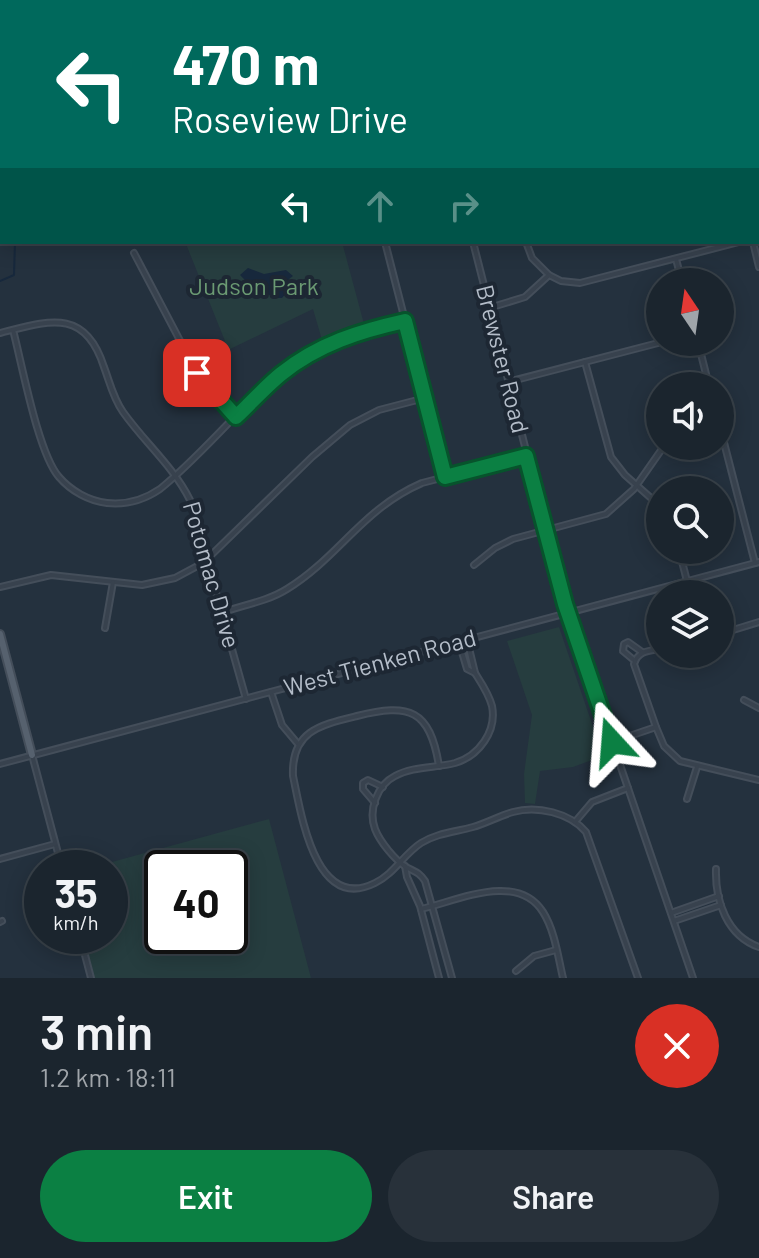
<!DOCTYPE html>
<meta charset="utf-8">
<style>
:root{--surface:#1b252e;--page:#28313a;--text:#f1f3f6;--muted:#a0a5aa;--line:#39424a;--accent:#0b8043}
body{margin:0;font-family:Barlow,sans-serif;background:var(--page);color:var(--text);height:100vh;display:flex;flex-direction:column;font-size:30px;white-space:nowrap}
*{box-sizing:border-box;margin:0}
p{font-size:26px;color:var(--muted)}
.icon{flex:none;width:44px;height:44px;fill:none;stroke:currentColor;stroke-width:2;stroke-linecap:round;stroke-linejoin:round}
.map{position:relative;height:978px;overflow:hidden}
.sheet{display:flex;flex-direction:column;background:var(--surface);flex:1}
.sheet>*{flex:none}
.banner{position:absolute;left:0px;top:0px;width:760px;height:244px;box-shadow:0 4px 20px #0003,0 0 0 2px var(--line);background:#00695c;color:#fff;overflow:hidden}
.needle{width:52px;rotate:347deg}
.fabs{position:absolute;left:646px;top:268px;display:grid;gap:16px}
.fabs a{display:grid;place-items:center;width:88px;height:88px;border-radius:50%;background:var(--surface);box-shadow:0 4px 20px #0003,0 0 0 2px var(--line);font-size:40px}
.speed{position:absolute;left:24px;top:850px;display:flex;gap:16px;font-size:40px;font-weight:700;text-align:center}
.speed>*{display:grid;place-content:center;width:104px;height:104px;border-radius:50%;background:var(--surface);box-shadow:0 4px 20px #0003,0 0 0 2px var(--line);line-height:1}
.speed small{font-size:20px;font-weight:400}
.speed .limit{border:4px solid #111;border-radius:12px;background:#fff;color:#111}
.pin{position:absolute;display:grid;place-items:center;width:68px;height:68px;color:#fff;margin:-34px;border-radius:16px;box-shadow:0 4px 12px #0006}
.me{position:absolute;width:88px;margin:-44px;rotate:341deg;stroke-linejoin:round;filter:drop-shadow(0 0 6px #0008)}
.turn{display:flex;align-items:center;gap:28px;height:168px;padding:0 40px;font-size:36px}
.turn .icon{width:104px;height:104px;stroke-width:2.5}
.turn b{display:block;font-size:56px;line-height:68px}
.lanes{display:flex;align-items:center;height:76px;padding:0 40px;background:#0003;justify-content:center;gap:40px;direction:ltr}
.lanes .off{opacity:.35}
.round{display:grid;place-items:center;flex:none;width:84px;height:84px;border-radius:42px;background:var(--page)}
.headline{display:flex;align-items:center;justify-content:space-between;height:136px;padding:0 40px}
h1{font-size:48px;font-weight:600;line-height:60px}
.primary-button{display:flex;gap:16px;margin-top:auto;padding:16px 40px}
.primary-button a{flex:1;height:92px;border-radius:48px;background:var(--accent);color:#fff;font-size:32px;font-weight:600;line-height:92px;text-align:center}
.primary-button a+a{background:var(--page);color:var(--text)}
.map>svg:first-child{display:block}
.green{fill:#263d3f;fill-rule:evenodd}
.water{fill:#17283c}
.lines{fill:none;stroke-linecap:round;stroke-linejoin:round}
.stream{stroke:#17283c;stroke-width:2}
.minor-casing{stroke:#444e5a;stroke-width:8}
.major-casing{stroke:#444e5a;stroke-width:10}
.minor{stroke:#38424e;stroke-width:4}
.major{stroke:#56616e;stroke-width:6}
.route-casing{stroke:#07532c;stroke-width:20}
.route{stroke:#0b8043;stroke-width:14}
.labels{text-anchor:middle;stroke-width:8;stroke-linejoin:round;paint-order:stroke}
.park-label{font-size:24px;fill:#6b9a73;stroke:#1d2733}
.street-label{font-size:24px;fill:#b4bdc9;stroke:#1d2733}
</style>
<div class="map">
<svg width="759" height="978" viewBox="0 0 759 978">
<rect width="100%" height="100%" fill="#24313e"/>
<g class="green">
<polygon points="188,242 342,242 364,324 322,340 313,309 228,350 200,367 195,359 225,341 186,244"/>
<polygon points="559,627 603,756 573,767 540,771 535,804 525,803 524,774 532,715 507,641"/>
<path d="M269 819 311 978H94L83 936H110V868H90ZM162 868H230V936H162Z"/>
</g>
<polygon class="water" points="248,268 264,274 286,270 293,276 289,279 287,292 282,298 276,298 252,287 240,275"/>
<g class="lines">
<g class="stream">
<polyline points="625,0 626,2"/>
<polyline points="194,2 195,0"/>
<polyline points="758,52 759,53"/>
<polyline points="758,122 759,122"/>
<polyline points="0,281 14,275 15,242"/>
</g>
<g class="minor-casing">
<g id="minor">
<polyline points="37,0 40,2"/>
<polyline points="410,0 411,2"/>
<polyline points="463,0 464,2"/>
<polyline points="553,0 553,2"/>
<polyline points="121,2 121,0"/>
<polyline points="235,2 235,0"/>
<polyline points="0,77 2,77"/>
<polyline points="0,146 2,146"/>
<polyline points="758,166 759,166"/>
<polyline points="758,237 759,236"/>
<polyline points="385,242 445,477"/>
<polyline points="473,242 565,604 693,978"/>
<polyline points="526,242 532,258 549,275"/>
<polyline points="753,242 759,267"/>
<polyline points="134,253 197,373 236,417"/>
<polyline points="676,259 682,282"/>
<polyline points="489,308 525,297 549,275 561,281 580,283 739,242"/>
<path d="M13 330C22 364 38 453 59 477 71 491 89 501 107 503 126 505 144 500 160 489 217 443 260 377 328 344 353 333 379 327 405 321"/>
<path d="M0 333C48 321 85 307 104 367 110 383 113 398 123 412 145 443 173 466 190 500L246 699"/>
<polyline points="698,342 709,386"/>
<polyline points="585,362 611,457 625,475 660,506"/>
<polyline points="508,382 662,342"/>
<polyline points="720,427 755,563"/>
<polyline points="679,550 687,581"/>
<polyline points="474,565 495,548 513,539 606,514 634,489 664,446"/>
<polyline points="0,587 51,575 142,585 175,578 203,563 312,457 350,425 379,410 425,398"/>
<path d="M223 612C244 605 268 601 287 589 339 557 362 509 422 483L526 456"/>
<polyline points="105,628 113,582"/>
<polyline points="720,634 759,622"/>
<polyline points="459,642 467,669 475,673 467,640"/>
<polyline points="635,661 623,651 624,644 628,642 642,652"/>
<polyline points="271,692 282,725 298,744"/>
<polyline points="744,700 759,708"/>
<path d="M656 727 634 664C638 651 648 651 660 649"/>
<polyline points="612,742 656,727 664,746 680,761 759,780"/>
<polyline points="32,755 62,868"/>
<polyline points="0,764 759,562"/>
<path d="M439 766C430 709 409 703 357 716 320 725 291 731 293 776 301 813 315 913 375 883 394 874 404 854 421 843 437 833 455 832 473 827 487 823 499 816 513 812 537 805 570 813 586 832L638 978"/>
<polyline points="687,799 697,767"/>
<polyline points="375,803 363,789 363,783 368,780 383,787"/>
<polyline points="575,822 592,802 628,788"/>
<polyline points="0,859 55,844"/>
<polyline points="405,866 407,877 420,906 439,978"/>
<path d="M716 869C715 901 727 936 759 947"/>
<path d="M421 909C457 901 517 871 543 912 555 931 558 957 563 978"/>
<polyline points="671,913 719,896"/>
<polyline points="674,921 721,905"/>
<polyline points="0,922 2,921"/>
<polyline points="80,936 91,978"/>
<polyline points="516,971 534,956 556,950"/>
<path d="M452 978 425 881C419 872 415 872 406 867 395 860 380 842 375 829 368 810 377 785 395 776 413 766 436 768 455 763 479 756 497 731 492 706 489 694 482 684 475 673"/>
</g>
</g>
<g class="major-casing">
<polyline id="major" points="0,634 32,755"/>
</g>
<use href="#minor" class="minor"/>
<use href="#major" class="major"/>
</g>
<g class="lines">
<g class="route-casing">
<path id="route" d="M197 373 236 417C251 403 265 387 281 374 318 344 360 331 405 321L445 477 526 456 565 604 612 742"/>
</g>
<use href="#route" class="route"/>
</g>
<g class="labels">
<g class="park-label">
<text x="254" y="295">Judson Park</text>
</g>
<g class="street-label">
<text transform="translate(502 359) rotate(76)" y="8">Brewster Road</text>
<text transform="translate(211 575) rotate(74)" y="8">Potomac Drive</text>
<text transform="translate(380 663) rotate(-15)" y="8">West Tienken Road</text>
</g>
</g>
</svg>
<div class="fabs">
<a><svg class="needle" viewBox="-14 -14 28 28"><path d="M0-13l5 13h-10z" fill="#e53935"/><path d="M0 13l5-13h-10z" fill="#a0a5aa"/></svg></a>
<a><svg class="icon" aria-label="sound" viewBox="0 0 24 24"><path d="M4 9h4l5-4v14l-5-4H4zM17 9q2 3 0 6"/></svg></a>
<a><svg class="icon" aria-label="search" viewBox="0 0 24 24"><circle cx="10" cy="10" r="6"/><path d="M15 15l6 6"/></svg></a>
<a><svg class="icon" aria-label="layers" viewBox="0 0 24 24"><path d="M12 4l9 5-9 5-9-5zM3 14l9 5 9-5"/></svg></a>
</div>
<div class="speed"><div>35<small>km/h</small></div><div class="limit">40</div></div>
<div class="pin" style="left:197px;top:373px;background:#d93025"><svg class="icon" aria-label="arrive" viewBox="0 0 24 24"><path d="M6 21V4h12l-3 4 3 4H6"/></svg></div>
<svg class="me" style="left:612px;top:742px" viewBox="-20 -20 40 40"><path d="M0-17L14 15 0 8-14 15z" fill="#0b8043" stroke="#fff" stroke-width="4"/></svg>
<div class="banner">
<div class="turn"><svg class="icon" aria-label="left" viewBox="0 0 24 24"><path d="M17 20v-9H6M10 6l-5 5 5 5"/></svg><div><b>470 m</b>Roseview Drive</div></div>
<div class="lanes"><svg class="icon" aria-label="left" viewBox="0 0 24 24"><path d="M17 20v-9H6M10 6l-5 5 5 5"/></svg><svg class="icon off" aria-label="ahead" viewBox="0 0 24 24"><path d="M12 20V5M6 11l6-6 6 6"/></svg><svg class="icon off" aria-label="right" viewBox="0 0 24 24"><path d="M7 20v-9h11M14 6l5 5-5 5"/></svg></div>
</div>
</div>
<section class="sheet">
<div class="headline"><div><h1>3 min</h1><p>1.2 km · 18:11</p></div><a class="round" style="background:#d93025;color:#fff"><svg class="icon" aria-label="close" viewBox="0 0 24 24"><path d="M6 6l12 12M18 6L6 18"/></svg></a></div>
<div class="primary-button"><a>Exit</a><a>Share</a></div>
</section>
